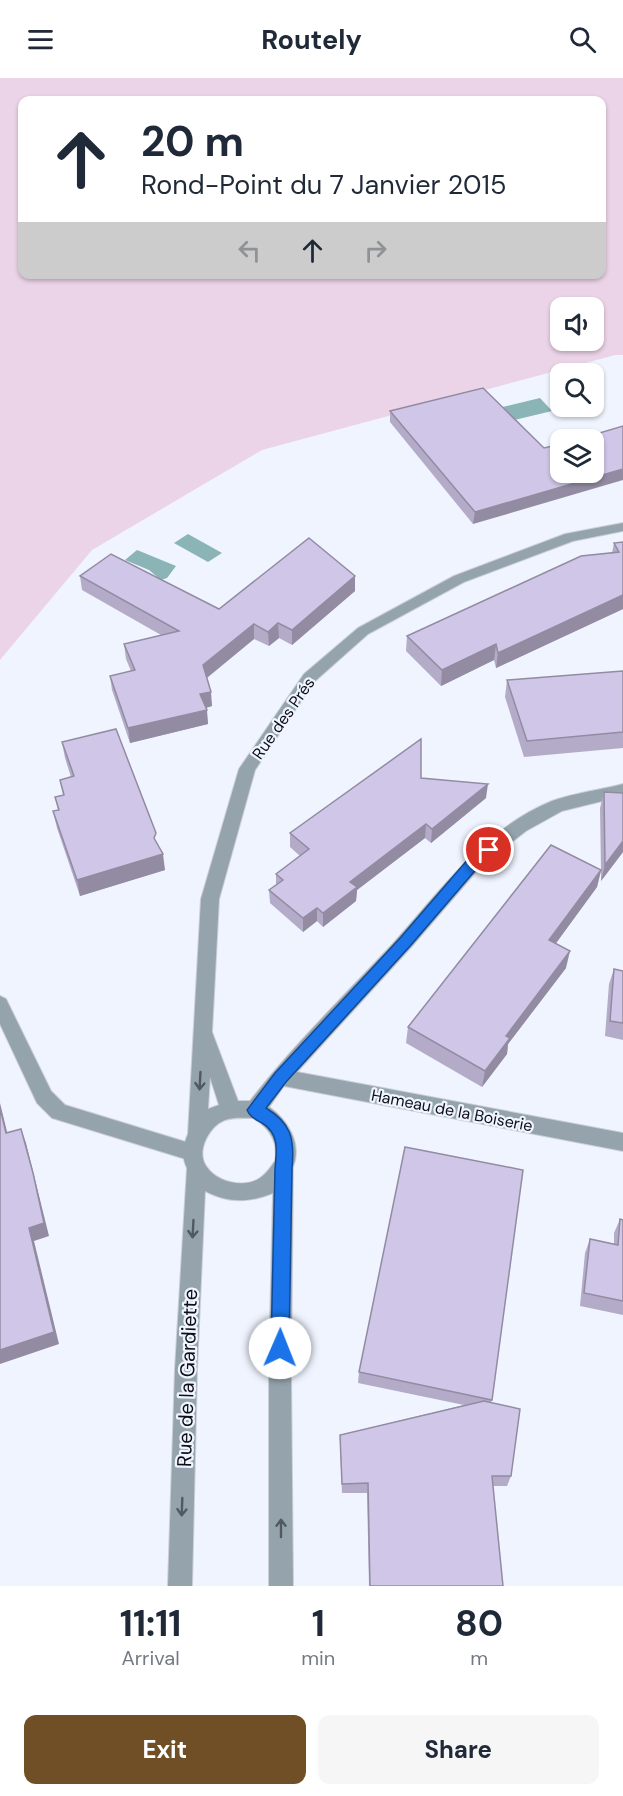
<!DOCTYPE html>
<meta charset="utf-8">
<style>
:root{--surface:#fff;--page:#f6f6f7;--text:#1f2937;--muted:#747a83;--accent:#704f26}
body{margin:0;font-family:"DM Sans",sans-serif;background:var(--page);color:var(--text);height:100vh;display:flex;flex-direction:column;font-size:22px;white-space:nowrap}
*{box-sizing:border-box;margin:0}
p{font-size:20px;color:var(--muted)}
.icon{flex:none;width:33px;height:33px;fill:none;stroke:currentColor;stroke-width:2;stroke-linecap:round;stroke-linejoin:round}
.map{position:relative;height:1508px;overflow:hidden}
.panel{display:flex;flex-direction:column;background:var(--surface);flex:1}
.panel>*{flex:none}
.top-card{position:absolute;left:18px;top:18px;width:588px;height:183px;border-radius:12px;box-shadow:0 2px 4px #0004;background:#fff;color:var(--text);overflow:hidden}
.controls{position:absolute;left:550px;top:219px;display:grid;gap:12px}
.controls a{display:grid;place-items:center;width:54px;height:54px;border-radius:12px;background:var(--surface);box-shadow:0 2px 4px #0004;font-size:30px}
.pin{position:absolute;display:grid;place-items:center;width:51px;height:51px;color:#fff;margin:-26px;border:3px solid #fff;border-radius:50%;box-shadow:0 2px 6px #0007}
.me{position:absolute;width:66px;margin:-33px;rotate:1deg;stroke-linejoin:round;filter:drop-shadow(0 0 4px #0008)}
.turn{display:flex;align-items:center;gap:21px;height:126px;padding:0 24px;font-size:27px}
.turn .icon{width:78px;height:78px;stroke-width:2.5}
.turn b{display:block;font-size:42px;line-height:51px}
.lanes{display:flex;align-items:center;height:57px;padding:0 24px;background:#0003;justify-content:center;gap:30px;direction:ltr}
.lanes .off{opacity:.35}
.eta{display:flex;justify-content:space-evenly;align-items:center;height:102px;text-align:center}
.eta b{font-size:36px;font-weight:700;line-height:42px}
.cta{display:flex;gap:12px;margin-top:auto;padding:12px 24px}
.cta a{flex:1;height:69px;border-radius:12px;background:var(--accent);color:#fff;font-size:24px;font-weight:700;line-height:69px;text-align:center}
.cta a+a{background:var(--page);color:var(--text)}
header{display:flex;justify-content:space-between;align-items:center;height:78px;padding:0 24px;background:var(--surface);font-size:27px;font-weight:700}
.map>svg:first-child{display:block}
.green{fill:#ecd4e8;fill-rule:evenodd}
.water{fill:#8ab4b5}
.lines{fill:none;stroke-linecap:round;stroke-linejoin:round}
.service-casing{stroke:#cbcfda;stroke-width:2}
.minor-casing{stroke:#cbcfda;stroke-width:2}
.service{fill:#95a4ac;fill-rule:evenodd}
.minor{fill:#95a4ac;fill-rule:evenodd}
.wall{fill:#b3abc8}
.shaded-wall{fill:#928ba2}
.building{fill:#d0c7e8;stroke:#928ba2;stroke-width:1.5}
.oneway{stroke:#505a60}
.route{fill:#1a73e8;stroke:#114b97;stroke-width:1.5}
.labels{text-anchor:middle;stroke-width:4.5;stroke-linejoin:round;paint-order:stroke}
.street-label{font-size:16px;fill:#0c0f15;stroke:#eff4ff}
.near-street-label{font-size:20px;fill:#0c0f15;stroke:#eff4ff}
</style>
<header><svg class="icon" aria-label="menu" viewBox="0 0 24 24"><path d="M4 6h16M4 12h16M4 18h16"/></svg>Routely<svg class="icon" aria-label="search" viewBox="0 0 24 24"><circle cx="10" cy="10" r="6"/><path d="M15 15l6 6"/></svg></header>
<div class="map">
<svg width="623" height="1508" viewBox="0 0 623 1508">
<rect width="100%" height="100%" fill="#eff4ff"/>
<path class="green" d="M0 0H623V277H615L262 372 92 472 0 582ZM22 22H602V196H22ZM561 230H594V262H561Z"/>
<g class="water">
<polygon points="540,320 552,333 506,344 494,331"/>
<polygon points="188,456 222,475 208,484 174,465"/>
<polygon points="137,472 176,488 167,500 161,502 149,492 125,482"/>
</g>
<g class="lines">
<g class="service-casing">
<polygon id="service" points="0,918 6,921 51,1013 65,1027 199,1068 202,1074 199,1080 192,1083 52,1040 37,1025 0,946"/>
</g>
<g class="minor-casing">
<path id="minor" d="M623 445V453L573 463 464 504 368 556 314 604 255 692 219 821 212 954 238 1023H250C292 969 341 921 388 871 438 817 481 752 552 723 574 715 600 712 623 706V718L562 733 526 753 480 789 412 868 297 994 623 1055V1073L284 1008 269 1029C288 1042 302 1066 293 1089L291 1293 293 1508H269V1293L273 1115C249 1125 228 1125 205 1113L197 1291 192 1508H168L175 1291 187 1090C181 1078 183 1068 188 1056L201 821 239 691 304 596 358 550 454 498 565 456ZM210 999 219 1027 208 1031ZM253 1040C269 1049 279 1064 275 1083 271 1089 266 1096 260 1100 244 1111 216 1104 206 1088 196 1073 209 1048 225 1042 234 1039 244 1040 253 1040Z"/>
</g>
<use href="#service" class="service"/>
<use href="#minor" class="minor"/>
</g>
<g class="wall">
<polygon points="390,333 544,370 473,446 390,344"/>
<polygon points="623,464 623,531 496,590 494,582 441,608 406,573 407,558 612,475 614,465"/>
<polygon points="80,498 219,531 355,498 355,513 292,567 279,560 269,568 254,561 207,600 212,628 206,630 208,646 130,665 112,612 110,598 131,593 126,581 124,566 161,557 82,512"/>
<polygon points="623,593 623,670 524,679 505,619 507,602"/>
<polygon points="62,664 157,766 165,792 80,818 57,750 53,733 58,732 55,719 63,717 60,702 71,699 65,680"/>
<polygon points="604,714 623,774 601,803 601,793 597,809 555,866 566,890 508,966 507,976 482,1009 406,965 408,949 601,792 600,730"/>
<polygon points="486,720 431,765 425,760 357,812 356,823 323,849 317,843 303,854 270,825 269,812 276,807 276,796 300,778 290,769 290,755"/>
<polygon points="614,891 623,893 623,962 605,958 609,906"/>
<polygon points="620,1141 623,1142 623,1237 580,1228 585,1175 590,1161 614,1166 614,1155"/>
<polygon points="359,1294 492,1322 491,1324 511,1398 507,1408 493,1408 503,1508 369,1508 367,1415 342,1415 340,1367 340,1357 464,1327 358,1305"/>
</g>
<g class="shaded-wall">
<polygon points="623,391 623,402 473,446 475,434"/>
<polygon points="355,498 355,513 292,567 292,552"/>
<polygon points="623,517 623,531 496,590 498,575"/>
<polygon points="278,545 279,560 269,568 268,554"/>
<polygon points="254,546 254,561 204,602 203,587"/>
<polygon points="496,566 494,582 441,608 442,592"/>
<polygon points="211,614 212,628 201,631 200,616"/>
<polygon points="207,632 208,646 130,665 128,650"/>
<polygon points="488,706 486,720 431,765 432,751"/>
<polygon points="426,746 425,760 357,812 356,823 323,849 323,835 350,804"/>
<polygon points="623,763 623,774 601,803 605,787"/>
<polygon points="163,776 165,792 80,818 77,802"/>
<polygon points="601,792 597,809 546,879 549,862"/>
<polygon points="317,830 317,843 303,854 303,840"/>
<polygon points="570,873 566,890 508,966 507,976 482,1009 485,993 506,958"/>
<polygon points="0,1025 11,1070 6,1055 0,1030"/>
<polygon points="21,1051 26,1065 49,1158 34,1163 59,1266 0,1286 0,1272 29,1150"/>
</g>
<g class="building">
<polygon points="483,310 544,370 561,366 561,394 594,394 594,362 576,362 623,348 623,391 475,434 390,333"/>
<polygon points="309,460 355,498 292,552 278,545 268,554 254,546 203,587 211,614 200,616 207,632 128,650 110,598 135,592 124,566 179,553 80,498 111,476 219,531"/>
<polygon points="623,464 623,517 498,575 496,566 442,592 407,558 581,478 619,474 614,465"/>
<polygon points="623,593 623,654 527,663 507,602"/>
<polygon points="116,651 156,755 154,760 163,776 77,802 53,733 59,732 55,719 64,717 60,702 74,698 62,664"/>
<polygon points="421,661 421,700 488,706 432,751 426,746 350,804 357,809 323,835 317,830 303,840 269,812 283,802 276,796 309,771 290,755"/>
<polygon points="604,714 623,715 623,763 605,787"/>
<polygon points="551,767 601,792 549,862 570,873 506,958 510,960 485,993 408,949"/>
<polygon points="614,891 623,893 623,945 610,943"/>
<polygon points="0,1030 6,1055 21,1051 33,1095 44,1145 29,1150 54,1254 0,1272"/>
<polygon points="405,1069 523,1092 492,1322 359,1294"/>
<polygon points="620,1141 623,1142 623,1223 584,1215 590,1161 618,1167"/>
<polygon points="484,1323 520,1331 511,1398 492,1398 503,1508 370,1508 368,1405 342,1406 340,1357"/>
</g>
<defs><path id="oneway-shaft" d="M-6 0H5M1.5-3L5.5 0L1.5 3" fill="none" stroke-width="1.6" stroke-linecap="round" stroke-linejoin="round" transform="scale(1.5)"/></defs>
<g class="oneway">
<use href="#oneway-shaft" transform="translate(200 1003) rotate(93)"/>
<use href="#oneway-shaft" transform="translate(193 1151) rotate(93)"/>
<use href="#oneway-shaft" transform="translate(182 1429) rotate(92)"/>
<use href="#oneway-shaft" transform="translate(281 1450) rotate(-90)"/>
</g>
<path class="route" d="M489 767 496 772 479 788 411 867 286 1004 266 1030C291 1045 295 1061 292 1090L289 1270 286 1276 280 1279 274 1276 271 1270 275 1090C277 1072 279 1055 262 1045 255 1041 250 1039 247 1032L275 995 401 859 469 780Z"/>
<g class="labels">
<g class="street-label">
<text transform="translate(283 640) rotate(-55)" y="6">Rue des Prés</text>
<text transform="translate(452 1032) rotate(11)" y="6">Hameau de la Boiserie</text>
</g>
<g class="near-street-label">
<text transform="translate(187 1300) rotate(-88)" y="7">Rue de la Gardiette</text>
</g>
</g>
</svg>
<div class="controls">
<a><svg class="icon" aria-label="sound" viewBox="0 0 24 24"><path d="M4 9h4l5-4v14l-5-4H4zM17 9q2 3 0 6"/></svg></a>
<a><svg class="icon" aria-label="search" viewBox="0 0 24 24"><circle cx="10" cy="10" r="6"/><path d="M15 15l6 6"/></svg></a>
<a><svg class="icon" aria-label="layers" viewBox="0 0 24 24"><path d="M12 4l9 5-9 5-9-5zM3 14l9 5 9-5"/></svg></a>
</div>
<div class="pin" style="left:489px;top:772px;background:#d93025"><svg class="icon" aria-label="arrive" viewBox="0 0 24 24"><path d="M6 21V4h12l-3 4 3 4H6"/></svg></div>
<svg class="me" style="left:280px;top:1270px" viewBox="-20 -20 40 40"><circle r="19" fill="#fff"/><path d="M0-13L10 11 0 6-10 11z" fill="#1a73e8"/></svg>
<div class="top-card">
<div class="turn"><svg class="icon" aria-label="ahead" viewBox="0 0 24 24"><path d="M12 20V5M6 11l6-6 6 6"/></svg><div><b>20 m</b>Rond-Point du 7 Janvier 2015</div></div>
<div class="lanes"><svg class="icon off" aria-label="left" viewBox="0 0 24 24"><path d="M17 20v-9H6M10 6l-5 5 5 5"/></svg><svg class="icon" aria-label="ahead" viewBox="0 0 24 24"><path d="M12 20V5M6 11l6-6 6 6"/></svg><svg class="icon off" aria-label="right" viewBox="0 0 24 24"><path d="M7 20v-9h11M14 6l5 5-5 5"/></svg></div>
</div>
</div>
<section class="panel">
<div class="eta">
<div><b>11:11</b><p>Arrival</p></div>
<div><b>1</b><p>min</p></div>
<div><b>80</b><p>m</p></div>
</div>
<div class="cta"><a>Exit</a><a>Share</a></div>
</section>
